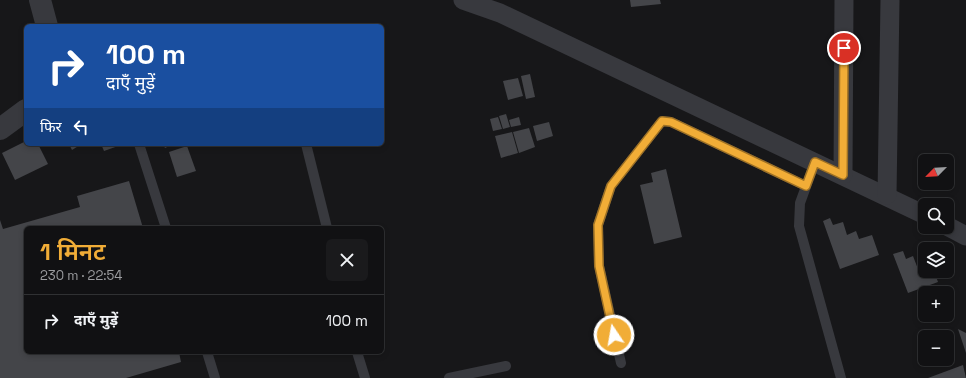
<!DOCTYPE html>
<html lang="hi">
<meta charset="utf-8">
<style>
:root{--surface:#111113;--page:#1a1a1c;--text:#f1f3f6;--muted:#9c9da0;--line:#303133;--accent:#f1ad37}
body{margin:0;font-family:"Space Grotesk","Noto Sans Devanagari",sans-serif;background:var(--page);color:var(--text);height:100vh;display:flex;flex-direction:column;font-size:15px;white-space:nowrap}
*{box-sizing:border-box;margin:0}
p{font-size:13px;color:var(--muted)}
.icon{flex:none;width:22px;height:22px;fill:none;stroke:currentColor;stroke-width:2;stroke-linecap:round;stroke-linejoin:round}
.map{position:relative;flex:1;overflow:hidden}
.panel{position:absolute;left:24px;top:226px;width:360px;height:128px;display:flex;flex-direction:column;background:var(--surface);border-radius:6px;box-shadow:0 2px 6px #0003,0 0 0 1px var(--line)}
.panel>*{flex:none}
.top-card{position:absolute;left:24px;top:24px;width:360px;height:122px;border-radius:6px;box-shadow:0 2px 6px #0003,0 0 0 1px var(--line);background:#1a4fa0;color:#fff;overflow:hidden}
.needle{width:26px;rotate:246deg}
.tools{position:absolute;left:918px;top:154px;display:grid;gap:8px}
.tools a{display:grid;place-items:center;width:36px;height:36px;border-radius:6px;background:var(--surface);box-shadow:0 2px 6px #0003,0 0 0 1px var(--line);font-size:20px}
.pin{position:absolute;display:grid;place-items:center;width:34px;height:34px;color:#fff;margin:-17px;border:2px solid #fff;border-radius:50%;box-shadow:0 1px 4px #0007}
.me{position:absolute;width:44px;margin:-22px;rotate:348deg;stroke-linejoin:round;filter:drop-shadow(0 0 3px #0008)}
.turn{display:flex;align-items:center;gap:14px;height:84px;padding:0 16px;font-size:18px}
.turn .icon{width:52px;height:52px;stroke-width:2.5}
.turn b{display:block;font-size:28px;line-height:34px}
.then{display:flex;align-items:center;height:38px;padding:0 16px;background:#0003;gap:8px;font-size:15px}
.round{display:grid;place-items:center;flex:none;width:42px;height:42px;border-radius:6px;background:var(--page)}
.headline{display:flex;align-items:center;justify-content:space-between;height:68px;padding:0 16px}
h1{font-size:24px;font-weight:600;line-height:30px;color:var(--accent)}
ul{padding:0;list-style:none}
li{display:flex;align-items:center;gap:12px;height:52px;padding:0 16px;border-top:1px solid var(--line)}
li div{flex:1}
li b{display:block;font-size:15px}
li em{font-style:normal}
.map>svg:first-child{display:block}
.building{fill:#444549}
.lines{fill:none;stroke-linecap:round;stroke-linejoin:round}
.service{stroke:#38393e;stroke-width:10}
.minor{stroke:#38393e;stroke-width:19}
.tertiary{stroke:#38393e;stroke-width:22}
.route-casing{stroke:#9d7024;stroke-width:10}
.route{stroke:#f1ad37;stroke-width:7}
</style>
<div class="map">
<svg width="966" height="378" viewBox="0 0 966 378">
<rect width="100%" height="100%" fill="#171719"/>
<g class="building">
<polygon points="630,0 660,0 661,4 631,7"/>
<polygon points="530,74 535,97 526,99 521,76"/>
<polygon points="518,78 523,96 508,100 503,81"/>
<polygon points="506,114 510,127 503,129 499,116"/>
<polygon points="498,117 502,129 493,131 490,119"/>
<polygon points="519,117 521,125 511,127 509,120"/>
<polygon points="549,122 553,136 537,141 533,126"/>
<polygon points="529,128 535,147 519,153 513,132"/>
<polygon points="512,132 518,153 501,158 495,136"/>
<polygon points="26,141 26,144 38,144 48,164 15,180 2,153"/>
<polygon points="69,144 80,144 80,145 72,150"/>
<polygon points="101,144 124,144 104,151"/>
<polygon points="163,144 174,144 165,148"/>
<polygon points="187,146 196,171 177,177 169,152"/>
<polygon points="666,169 682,237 654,244 640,185 653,182 651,173"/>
<polygon points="129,181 143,228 26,228 26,352 179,352 181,362 126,378 0,378 0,220 3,229 80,207 77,196"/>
<polygon points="830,218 833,225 843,222 847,235 856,231 859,239 872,235 879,255 840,269 823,221"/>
<polygon points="903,251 906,259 913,256 918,269 925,266 925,271 934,271 938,282 908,293 893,254"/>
<polygon points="958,329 966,333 966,353"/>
<polygon points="963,365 966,378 928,378"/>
</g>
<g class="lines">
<g class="service">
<polyline points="139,144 166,228"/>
<polyline points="306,144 327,228"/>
<polyline points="815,162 800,203 799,226 841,378"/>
<polyline points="207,352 215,378"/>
<polyline points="357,352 365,378"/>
<polyline points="621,363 599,266 598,225 611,186 662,121 671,122 806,186"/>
<polyline points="449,378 506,366"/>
</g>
<g class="minor">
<polyline points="463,0 500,13 925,215"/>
<polyline points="843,175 844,0"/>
<polyline points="887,195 890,0"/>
<polyline points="947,226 966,236"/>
</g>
<g class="tertiary">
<polyline points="40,0 47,26"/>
<polyline points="0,129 26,110"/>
</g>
</g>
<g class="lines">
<g class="route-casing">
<polyline id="route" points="614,335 599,266 598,225 611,186 662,121 671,122 806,186 815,162 843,175 844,48"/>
</g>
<use href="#route" class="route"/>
</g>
</svg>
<div class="tools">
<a><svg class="needle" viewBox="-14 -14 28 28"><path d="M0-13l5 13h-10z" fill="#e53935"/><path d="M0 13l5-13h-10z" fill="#9c9da0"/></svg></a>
<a><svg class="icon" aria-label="search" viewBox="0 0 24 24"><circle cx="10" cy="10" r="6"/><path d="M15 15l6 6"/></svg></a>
<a><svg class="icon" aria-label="layers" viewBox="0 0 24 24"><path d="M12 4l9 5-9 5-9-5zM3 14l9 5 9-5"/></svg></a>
<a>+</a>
<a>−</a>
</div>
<div class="pin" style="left:844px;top:48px;background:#d93025"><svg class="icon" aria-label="arrive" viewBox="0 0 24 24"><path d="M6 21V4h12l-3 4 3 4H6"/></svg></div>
<svg class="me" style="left:614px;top:335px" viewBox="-20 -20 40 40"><circle r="17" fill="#f1ad37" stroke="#fff" stroke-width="3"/><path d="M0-11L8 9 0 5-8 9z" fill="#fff"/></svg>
<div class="top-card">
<div class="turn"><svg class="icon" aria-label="right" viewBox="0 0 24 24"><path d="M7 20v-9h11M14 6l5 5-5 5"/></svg><div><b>100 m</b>दाएँ मुड़ें</div></div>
<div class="then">फिर<svg class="icon" aria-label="left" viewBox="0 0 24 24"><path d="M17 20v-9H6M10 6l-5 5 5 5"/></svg></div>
</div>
<section class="panel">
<div class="headline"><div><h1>1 मिनट</h1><p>230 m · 22:54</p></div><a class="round"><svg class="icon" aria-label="close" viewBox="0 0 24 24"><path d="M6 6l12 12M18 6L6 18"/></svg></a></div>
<ul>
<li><svg class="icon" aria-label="right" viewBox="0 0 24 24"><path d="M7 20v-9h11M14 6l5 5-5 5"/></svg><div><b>दाएँ मुड़ें</b></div><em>100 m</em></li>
</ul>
</section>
</div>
